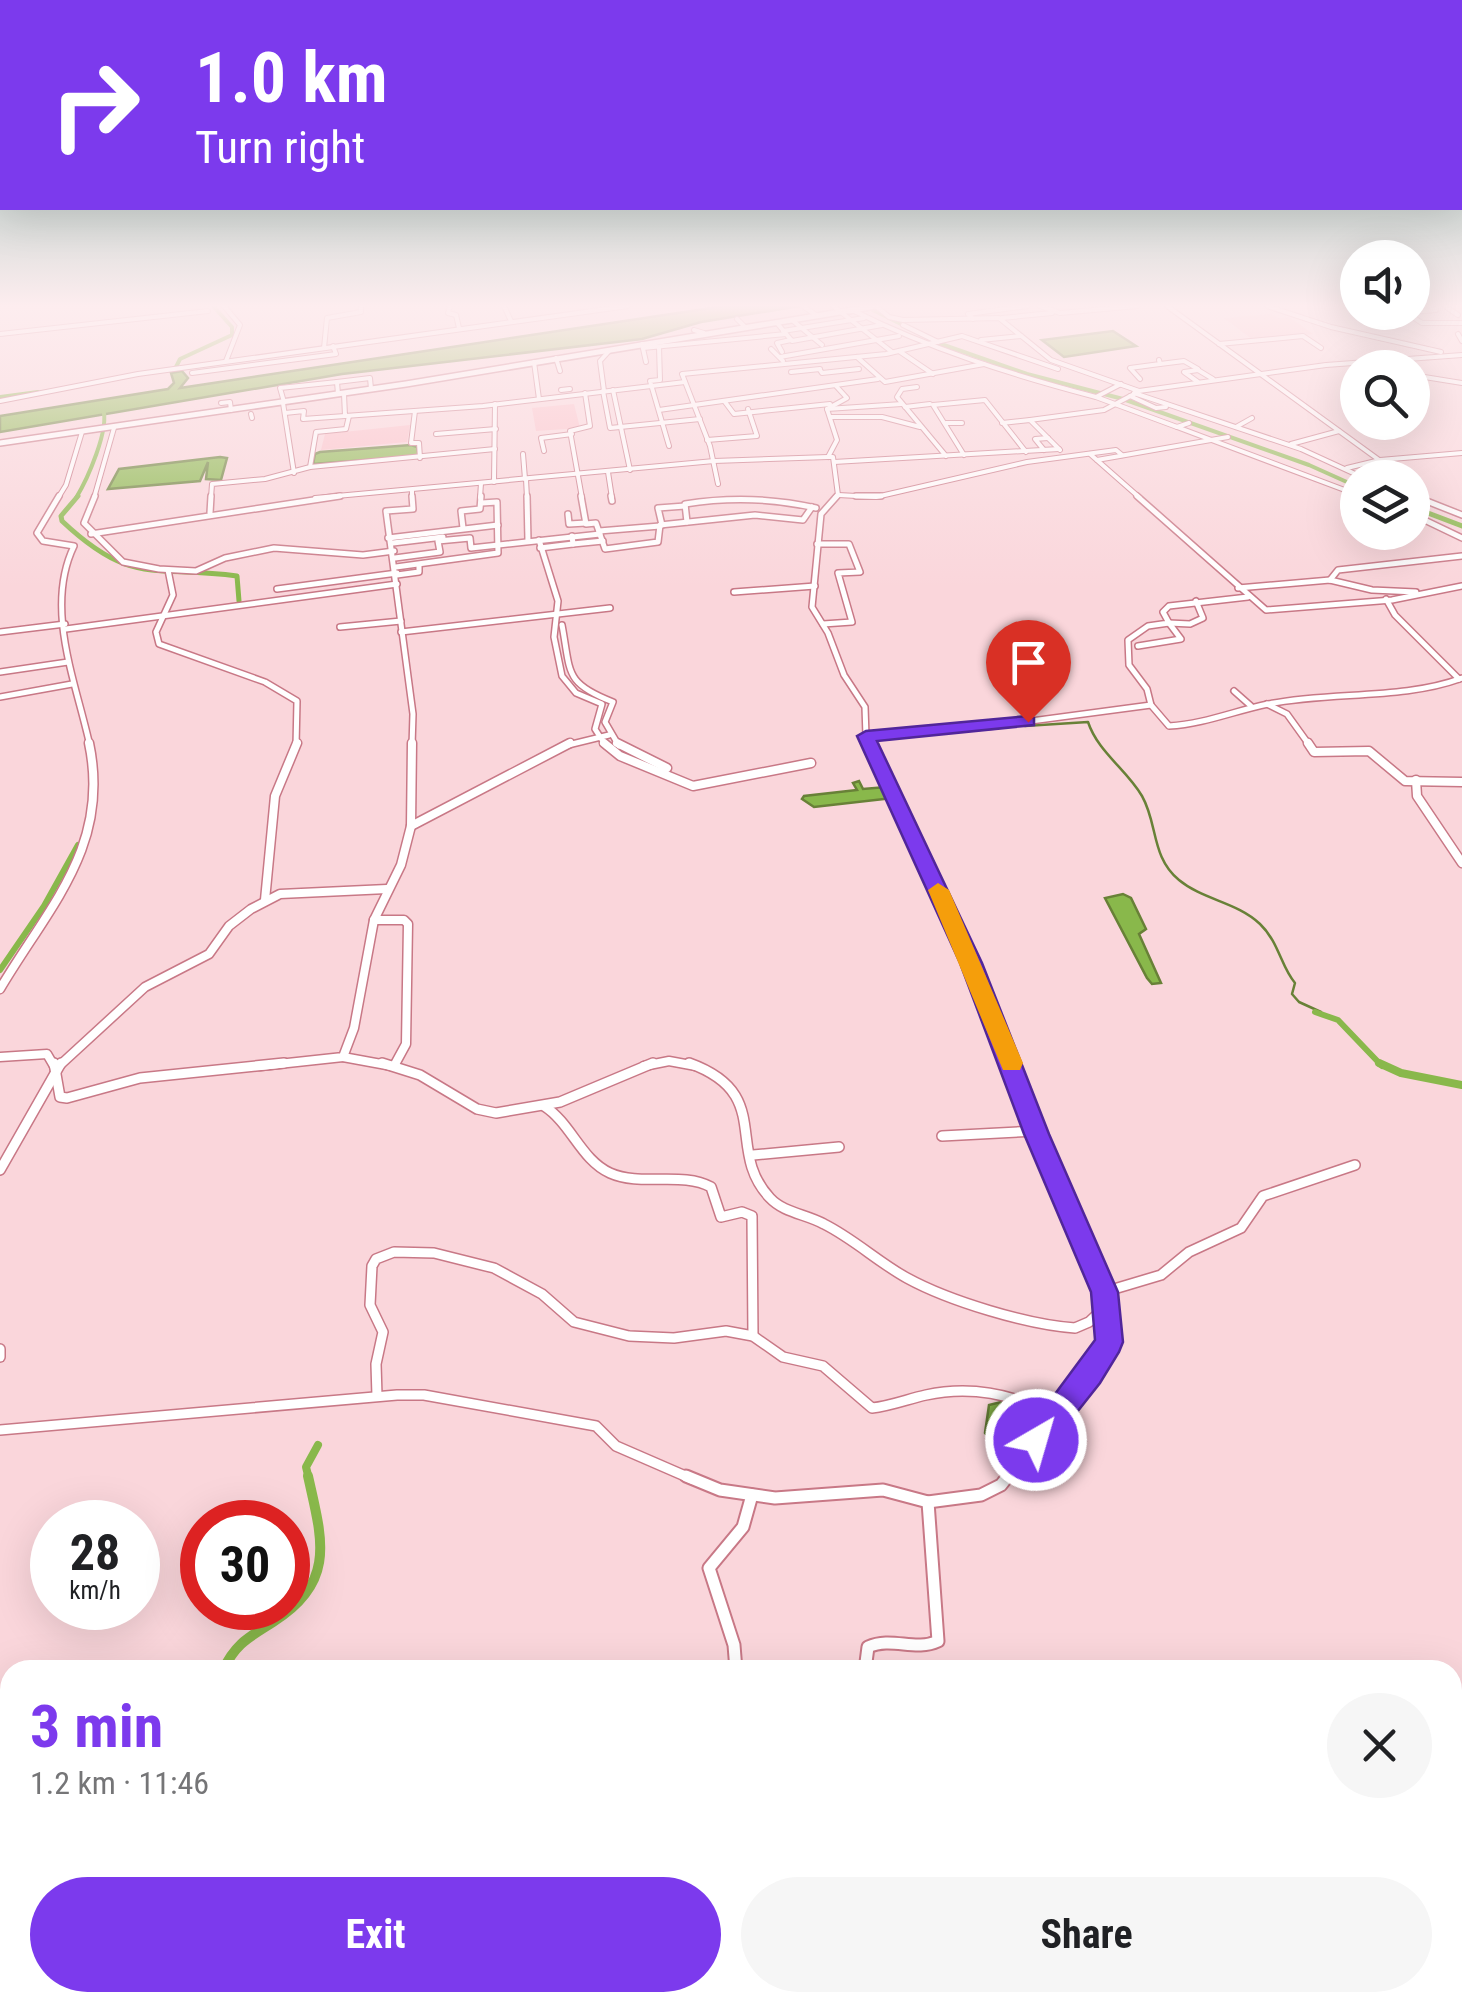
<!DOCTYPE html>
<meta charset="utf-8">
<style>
:root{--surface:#fff;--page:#f6f6f6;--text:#202124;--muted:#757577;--accent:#7c3aed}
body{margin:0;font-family:"Roboto Condensed",sans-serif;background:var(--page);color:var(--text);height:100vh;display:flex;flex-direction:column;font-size:38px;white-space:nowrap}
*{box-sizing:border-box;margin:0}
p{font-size:32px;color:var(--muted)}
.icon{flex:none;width:55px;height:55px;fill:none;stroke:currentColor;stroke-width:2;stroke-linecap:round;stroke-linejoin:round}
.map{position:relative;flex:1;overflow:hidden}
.details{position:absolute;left:0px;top:1660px;width:1462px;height:352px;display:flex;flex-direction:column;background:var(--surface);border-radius:30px 30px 0 0;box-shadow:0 10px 40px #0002}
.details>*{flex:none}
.banner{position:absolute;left:0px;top:0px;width:1462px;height:210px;box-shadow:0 10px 40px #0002;background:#7c3aed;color:#fff;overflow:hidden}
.tools{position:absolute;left:1340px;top:240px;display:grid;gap:20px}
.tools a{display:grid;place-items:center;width:90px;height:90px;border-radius:50%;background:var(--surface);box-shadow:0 10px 40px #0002;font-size:50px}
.speed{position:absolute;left:30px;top:1500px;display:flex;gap:20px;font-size:50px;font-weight:700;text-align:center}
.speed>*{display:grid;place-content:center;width:130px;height:130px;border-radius:50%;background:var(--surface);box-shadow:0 10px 40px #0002;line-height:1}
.speed small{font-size:25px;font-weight:400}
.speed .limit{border:15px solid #d22;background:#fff;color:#111}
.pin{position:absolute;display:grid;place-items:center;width:85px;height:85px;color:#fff;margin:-102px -42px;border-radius:50% 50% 50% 0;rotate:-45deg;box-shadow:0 0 10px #0007}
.pin .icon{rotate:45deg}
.me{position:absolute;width:110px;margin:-55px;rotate:38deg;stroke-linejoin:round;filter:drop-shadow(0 0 8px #0008)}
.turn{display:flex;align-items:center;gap:35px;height:210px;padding:0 30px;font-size:45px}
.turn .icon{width:130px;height:130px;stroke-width:2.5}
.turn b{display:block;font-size:70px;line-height:85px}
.round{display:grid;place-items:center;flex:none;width:105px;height:105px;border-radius:52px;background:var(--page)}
.summary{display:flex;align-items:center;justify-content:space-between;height:170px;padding:0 30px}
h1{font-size:60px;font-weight:700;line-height:75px;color:var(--accent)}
.cta{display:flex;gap:20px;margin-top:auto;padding:20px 30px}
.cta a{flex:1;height:115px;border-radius:60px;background:var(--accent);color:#fff;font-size:40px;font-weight:700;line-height:115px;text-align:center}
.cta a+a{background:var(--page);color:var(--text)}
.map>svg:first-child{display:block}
.green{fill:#fbc0c8}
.water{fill:#89b84b;stroke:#688137;stroke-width:2.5}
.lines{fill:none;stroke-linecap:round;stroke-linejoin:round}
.stream{stroke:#688137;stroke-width:2.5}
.canal-far4{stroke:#89b84b;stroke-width:4}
.canal-far3{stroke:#89b84b;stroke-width:5}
.canal-far2{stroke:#89b84b;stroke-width:6}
.canal-far1{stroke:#89b84b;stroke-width:8}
.canal{stroke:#89b84b;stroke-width:10}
.minor-far4-casing{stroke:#c87886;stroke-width:6}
.minor-far3-casing{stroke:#c87886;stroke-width:8}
.minor-far2-casing{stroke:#c87886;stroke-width:11}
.minor-far1-casing{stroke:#c87886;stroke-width:12}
.minor-casing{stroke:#c87886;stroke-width:15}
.major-casing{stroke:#c87886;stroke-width:8}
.minor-far4{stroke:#fff;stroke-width:4}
.minor-far3{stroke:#fff;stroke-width:5}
.minor-far2{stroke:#fff;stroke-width:8}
.minor-far1{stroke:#fff;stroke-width:9}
.minor{stroke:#fff;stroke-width:11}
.major{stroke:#fff;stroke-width:5}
.route{fill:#7c3aed;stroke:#51269a;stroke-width:2.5}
.slow{fill:#f59e0b}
</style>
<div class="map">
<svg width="1462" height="2012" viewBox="0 0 1462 2012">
<rect width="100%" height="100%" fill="#fad6db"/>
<g class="green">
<polygon points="1272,314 1278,318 1289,317 1313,334 1253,340 1224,318"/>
<polygon points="574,404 580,428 536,431 532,408"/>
<polygon points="410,425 407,442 321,450 325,434"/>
</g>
<g class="water">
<polygon points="724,306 800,306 701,322 642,339 342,374 0,432 0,416 168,389 174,383 171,373 182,371 188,378 180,388"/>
<polygon points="1113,331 1136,346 1064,357 1042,340"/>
<polygon points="411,445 417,447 419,456 313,464 315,454 320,452"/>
<polygon points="220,457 227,458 221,480 206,479 208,462 200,481 108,489 119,469"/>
<polygon points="859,781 863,789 886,787 893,798 814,807 802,799 804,796 857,790 853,783"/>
<polygon points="1123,894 1131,898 1146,929 1139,934 1161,983 1152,984 1147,978 1105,898"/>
<polygon points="1005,1401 1020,1409 1028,1435 1023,1447 1012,1453 997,1448 985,1433 989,1405"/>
</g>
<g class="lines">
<path class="stream" d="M1025 726 1088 722C1098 752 1126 769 1142 796 1158 824 1151 857 1179 880 1203 900 1237 902 1260 924 1279 942 1281 967 1295 983L1292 994 1299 1002 1321 1012"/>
<g class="canal-far4">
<polyline points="865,306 941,344 1027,374 1123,399 1309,465 1358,487"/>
<polyline points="175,369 180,359 232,335 232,327 213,306"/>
<polyline points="0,397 38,392"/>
<path d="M76 498C87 480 110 429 103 409"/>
</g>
<g class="canal-far3">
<path d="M78 496 61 516 62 521C131 586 152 565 237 576L239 601"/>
<polyline points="1412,507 1462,526"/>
</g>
<g class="canal-far2">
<polyline points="0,970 44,906 78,845"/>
<polyline points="1315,1012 1338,1020 1382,1066"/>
</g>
<g class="canal-far1">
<polyline points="1379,1063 1401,1073 1462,1085"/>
<polyline points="309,1479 306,1467 318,1445"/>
</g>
<g class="canal">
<path d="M223 1670C236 1643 248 1638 273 1622 337 1582 322 1539 308 1476"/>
<polyline points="0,1896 10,1888"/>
</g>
<g class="minor-far4-casing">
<g id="minor-far4">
<polyline points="224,306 240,325 226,361"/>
<polyline points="450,306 448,313 456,315 459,328"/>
<polyline points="504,306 511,321"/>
<polyline points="803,306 816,315"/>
<polyline points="833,306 892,352"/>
<polyline points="876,306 889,317 903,320 999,318 1051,360 1139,391 1326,365 1462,355"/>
<polyline points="1040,306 1060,313 1137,306"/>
<polyline points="1167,306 1397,473"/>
<polyline points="1267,306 1331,327 1441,352"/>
<polyline points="1445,306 1458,315"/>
<path d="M852 310C930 349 1012 375 1096 397"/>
<polyline points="1405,312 1422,323 1462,323"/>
<polyline points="1412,312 1436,310 1429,306"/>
<polyline points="1002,318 1052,313"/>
<polyline points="737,319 745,327"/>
<polyline points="973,319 968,314 1028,306"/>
<polyline points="792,320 822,345"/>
<polyline points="777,323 792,341 882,325"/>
<polyline points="903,325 938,342"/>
<polyline points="694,330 704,333"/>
<polyline points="783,331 864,318"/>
<polyline points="0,334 208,311"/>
<polyline points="1458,334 1462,341"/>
<polyline points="981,340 1021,336"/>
<polyline points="642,344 646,362"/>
<polyline points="1219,344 1303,336 1321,348"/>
<polyline points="659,347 660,380 650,381 669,446"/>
<polyline points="324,348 327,318 361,312 361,306"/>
<polyline points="643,348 786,334"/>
<polyline points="771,349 783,361"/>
<polyline points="899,351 933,374"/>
<polyline points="782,352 777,343 791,340"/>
<polyline points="780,357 899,336"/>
<polyline points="857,357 885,382 984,364"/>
<polyline points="556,358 560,371"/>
<polyline points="534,362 539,399"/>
<polyline points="1160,364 1184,361 1198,369"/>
<polyline points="820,370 822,373 859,369"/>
<polyline points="791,372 820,369"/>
<polyline points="192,373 336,354 333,346"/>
<polyline points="1412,375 1462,383"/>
<polyline points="1140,379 1130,368 1160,364 1159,360"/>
<polyline points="337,382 370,378 371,389"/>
<polyline points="1198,382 1184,372 1198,370 1213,379"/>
<polyline points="1121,384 1096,397 1177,427 1189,423"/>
<polyline points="917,387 902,389 897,397 946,456"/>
<polyline points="561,390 570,389"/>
<polyline points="613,390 630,470"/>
<polyline points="603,391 610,428 700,419"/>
<polyline points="604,391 600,361 610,350"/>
<polyline points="1134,393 1301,449 1364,478"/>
<polyline points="344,394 345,416 483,406 685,382"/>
<polyline points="1130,396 1156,408 1166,407"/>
<polyline points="0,401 138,374 628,306"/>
<polyline points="284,402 280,388 337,382 338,394"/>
<polyline points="725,402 734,414 830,404"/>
<polyline points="221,403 230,402 231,410"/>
<polyline points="283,403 294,473"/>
<polyline points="905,407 930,404"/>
<polyline points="827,409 902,404"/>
<polyline points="659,410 878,379"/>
<polyline points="415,411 411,443 419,443 420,458"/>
<polyline points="285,413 304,411 303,419 345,416"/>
<polyline points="251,414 252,418"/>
<polyline points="830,417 882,417 920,427"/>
<polyline points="1030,420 1104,410 1136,393"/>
<polyline points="946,423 962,423"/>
<polyline points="1002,423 1030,420 1060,450"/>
<polyline points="1177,427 1358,495"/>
<polyline points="1236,427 1252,418"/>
<polyline points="436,434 496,429"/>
<polyline points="707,440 757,436 748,409"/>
<polyline points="1291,444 1339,431"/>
<polyline points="1044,450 1035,439 1048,438"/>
<polyline points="544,451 541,438 572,434"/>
<polyline points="523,454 525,479"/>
<polyline points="1090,454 1140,498"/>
<polyline points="964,455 933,405 985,400 1026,452"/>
<polyline points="828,457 837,440 827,409 847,398 836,386"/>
<polyline points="828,457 833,457 838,495 835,498"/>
<polyline points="1097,460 1228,437"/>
<polyline points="834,462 1059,449"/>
<polyline points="310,467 495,449"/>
<polyline points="1347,468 1380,460 1462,453"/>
<polyline points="608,472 612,498"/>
<polyline points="526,479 527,498"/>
<polyline points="494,482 495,404"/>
<polyline points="718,484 710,446 682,374 886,354 962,336 1058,369"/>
<polyline points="412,490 412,498"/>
<polyline points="838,495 876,497 1027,462 1116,450 1122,455"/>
<polyline points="1412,495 1421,498"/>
<polyline points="58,498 66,485 82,432"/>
<polyline points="94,498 114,428"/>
<polyline points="211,498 212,484 265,479 310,467 316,432 346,429 349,416"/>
<polyline points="315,498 714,461 828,457"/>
<polyline points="480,498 481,483"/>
<polyline points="582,498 570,431 590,426 585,393"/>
</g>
</g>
<g class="minor-far3-casing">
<g id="minor-far3">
<path d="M59 496 37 533 43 541 74 546C44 608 76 682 90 746"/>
<polyline points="95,496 84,523 123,562 159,569 196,571 225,558 274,548 363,555 394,551"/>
<polyline points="412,496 413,509 386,511 413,714 412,746"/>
<polyline points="527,496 528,541"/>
<polyline points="581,496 586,524 596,523 605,549 658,542 660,525 755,515 803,520 812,507"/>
<polyline points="611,496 612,501"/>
<polyline points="837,496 821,514 812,607 828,633 844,675 865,707 866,736 871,746"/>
<polyline points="856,496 881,496"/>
<polyline points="1137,496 1266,610 1392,600 1462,586"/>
<polyline points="1414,496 1462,515"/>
<polyline points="210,513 211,496"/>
<polyline points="568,514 569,524 586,523"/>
<polyline points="1412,514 1462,538"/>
<path d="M687 522 685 504C729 497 772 498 816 508"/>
<polyline points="662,525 658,508 685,506"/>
<polyline points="463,528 461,511 480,509 481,496"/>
<polyline points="599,531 660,526"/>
<polyline points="91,534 340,496"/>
<polyline points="572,536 573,544 603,541"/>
<polyline points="388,538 498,525"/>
<polyline points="539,540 558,601 554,637 562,676 576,693 602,704 595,729 606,746"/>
<polyline points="393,543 443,537"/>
<polyline points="817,544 849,544 860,572 838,573 852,622 823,624"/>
<polyline points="540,548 573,544"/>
<polyline points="395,558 440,552 438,541 470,538 471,548 600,534"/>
<polyline points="396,567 498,553 497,502 482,503"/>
<polyline points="168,570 173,595 156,632 159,644 265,682 297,701 296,746"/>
<polyline points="397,575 419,572 419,565"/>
<polyline points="1330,580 1338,570 1462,556"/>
<polyline points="1238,588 1330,580 1372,590 1416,592"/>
<polyline points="277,589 397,573"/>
<polyline points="734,592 815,586"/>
<path d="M1248 597 1169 606 1163 612 1169 623 1148 626 1128 640 1129 665 1147 689 1151 705 1169 726C1204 724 1234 711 1268 704 1331 691 1403 700 1462 678"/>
<polyline points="1386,599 1395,615 1459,679"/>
<polyline points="1169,623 1190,624 1203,618 1196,601"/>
<path d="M562 625C571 673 564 683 613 702L605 722 619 746"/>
<polyline points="340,627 401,621"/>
<polyline points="66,629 397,584"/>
<polyline points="0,632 65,624"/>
<polyline points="401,632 610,608"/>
<polyline points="1138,646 1181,639 1169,623"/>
<polyline points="0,672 68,662"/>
<polyline points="1234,691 1251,706"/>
<polyline points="0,697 72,684"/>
<polyline points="1267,704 1287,714 1310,746"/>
<polyline points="866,736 994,726 1151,705"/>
<polyline points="564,746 609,735"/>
</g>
</g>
<g class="minor-far2-casing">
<g id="minor-far2">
<polyline points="604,743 620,756 693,786 811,763"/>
<polyline points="617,743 667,768"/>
<polyline points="870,743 934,884 1010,1066"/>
<polyline points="1308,743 1314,752 1369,751 1405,781 1462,782"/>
<polyline points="1416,780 1417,796 1462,863"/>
<polyline points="411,826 570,743"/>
<polyline points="265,900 275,796 297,743"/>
<polyline points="374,920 404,920 408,924 406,1044 394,1066"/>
<path d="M0 989C49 906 111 846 89 743"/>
<polyline points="0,1057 47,1054 54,1066"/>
<polyline points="343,1057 392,1066"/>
<polyline points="59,1066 145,987 209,954 229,926 251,909 280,894 387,889"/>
<polyline points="260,1066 343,1057 354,1028 374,920 401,865 411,826 412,743"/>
<polyline points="644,1066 669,1061 696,1066"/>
</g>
</g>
<g class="minor-far1-casing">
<g id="minor-far1">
<polyline points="54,1063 60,1097 67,1098 140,1078 284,1063"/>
<polyline points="382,1063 420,1075 477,1109 496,1113 560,1102 653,1063"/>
<path d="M689 1063C775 1094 724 1149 770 1198 784 1213 806 1214 824 1224 854 1239 878 1262 907 1278 949 1301 1028 1325 1075 1328L1089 1322 1106 1306"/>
<path d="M544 1106C571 1123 581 1160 610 1173 641 1187 682 1171 711 1187L721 1217 742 1212 752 1216 753 1336"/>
<polyline points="942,1136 1035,1131"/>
<polyline points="753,1155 839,1147"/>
<polyline points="0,1170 61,1063"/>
<polyline points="1104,1292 1161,1275 1189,1252 1241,1228 1263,1196 1355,1165"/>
<polyline points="0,1349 0,1357"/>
<path d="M377 1396 376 1364 383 1332 370 1305 372 1266 376 1259 394 1252 434 1253 494 1268 542 1294 574 1322 629 1336 674 1338 726 1331 753 1336 783 1357 823 1366 872 1408C891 1406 908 1399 926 1395 972 1385 1014 1394 1055 1416"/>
<polyline points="0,1430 397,1395 424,1395 596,1426 616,1446 692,1479"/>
<polyline points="1006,1479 1092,1372 1110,1340 1111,1322 1096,1270 1009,1063"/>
</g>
</g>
<g class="minor-casing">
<g id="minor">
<polyline points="686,1476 720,1490 775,1498 883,1490 928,1502 981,1495 1001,1485 1008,1476"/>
<polyline points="736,1670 734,1645 709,1568 743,1527 752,1495"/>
<path d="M865 1670 868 1647C892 1636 915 1652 938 1641L928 1502"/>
<polyline points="768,2002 768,2012"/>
</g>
</g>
<g class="major-casing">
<g id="major">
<polyline points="849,311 875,306"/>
<polyline points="0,443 406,384 852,310"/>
</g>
</g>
<use href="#minor-far4" class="minor-far4"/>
<use href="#minor-far3" class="minor-far3"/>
<use href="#minor-far2" class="minor-far2"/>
<use href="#minor-far1" class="minor-far1"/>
<use href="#minor" class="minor"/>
<use href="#major" class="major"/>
</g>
<linearGradient id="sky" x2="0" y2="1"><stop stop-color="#82b6a9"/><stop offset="0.52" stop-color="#fdedef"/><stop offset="1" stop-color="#fdedef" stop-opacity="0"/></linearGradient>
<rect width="1462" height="588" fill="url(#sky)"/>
<polygon class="route" points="1028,716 1034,718 1034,725 877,741 982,963 1049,1134 1118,1292 1123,1342 1119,1352 1100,1383 1047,1450 1036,1455 1026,1450 1021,1440 1095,1340 1091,1292 1024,1134 960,963 857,736 866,731"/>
<polygon class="slow" points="938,883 949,890 1023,1063 1020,1070 1003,1070 1000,1063 928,890"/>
</svg>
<div class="tools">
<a><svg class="icon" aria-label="sound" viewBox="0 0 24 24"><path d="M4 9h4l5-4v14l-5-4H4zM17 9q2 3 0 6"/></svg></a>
<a><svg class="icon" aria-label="search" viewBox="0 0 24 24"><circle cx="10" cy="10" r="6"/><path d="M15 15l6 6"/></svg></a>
<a><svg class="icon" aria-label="layers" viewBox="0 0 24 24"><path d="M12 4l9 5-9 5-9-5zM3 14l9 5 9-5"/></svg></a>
</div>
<div class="speed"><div>28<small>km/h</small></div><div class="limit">30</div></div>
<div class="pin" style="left:1028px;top:722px;background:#d93025"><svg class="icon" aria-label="arrive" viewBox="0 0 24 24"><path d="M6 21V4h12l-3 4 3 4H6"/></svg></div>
<svg class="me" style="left:1036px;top:1440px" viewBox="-20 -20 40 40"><circle r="17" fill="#7c3aed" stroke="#fff" stroke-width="3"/><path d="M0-11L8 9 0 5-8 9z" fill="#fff"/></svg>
<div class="banner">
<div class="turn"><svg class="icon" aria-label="right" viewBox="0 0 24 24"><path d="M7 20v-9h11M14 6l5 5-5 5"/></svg><div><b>1.0 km</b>Turn right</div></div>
</div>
<section class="details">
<div class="summary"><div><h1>3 min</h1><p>1.2 km · 11:46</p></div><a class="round"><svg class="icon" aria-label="close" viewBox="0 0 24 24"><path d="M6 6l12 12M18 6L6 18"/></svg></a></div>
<div class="cta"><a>Exit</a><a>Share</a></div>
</section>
</div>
